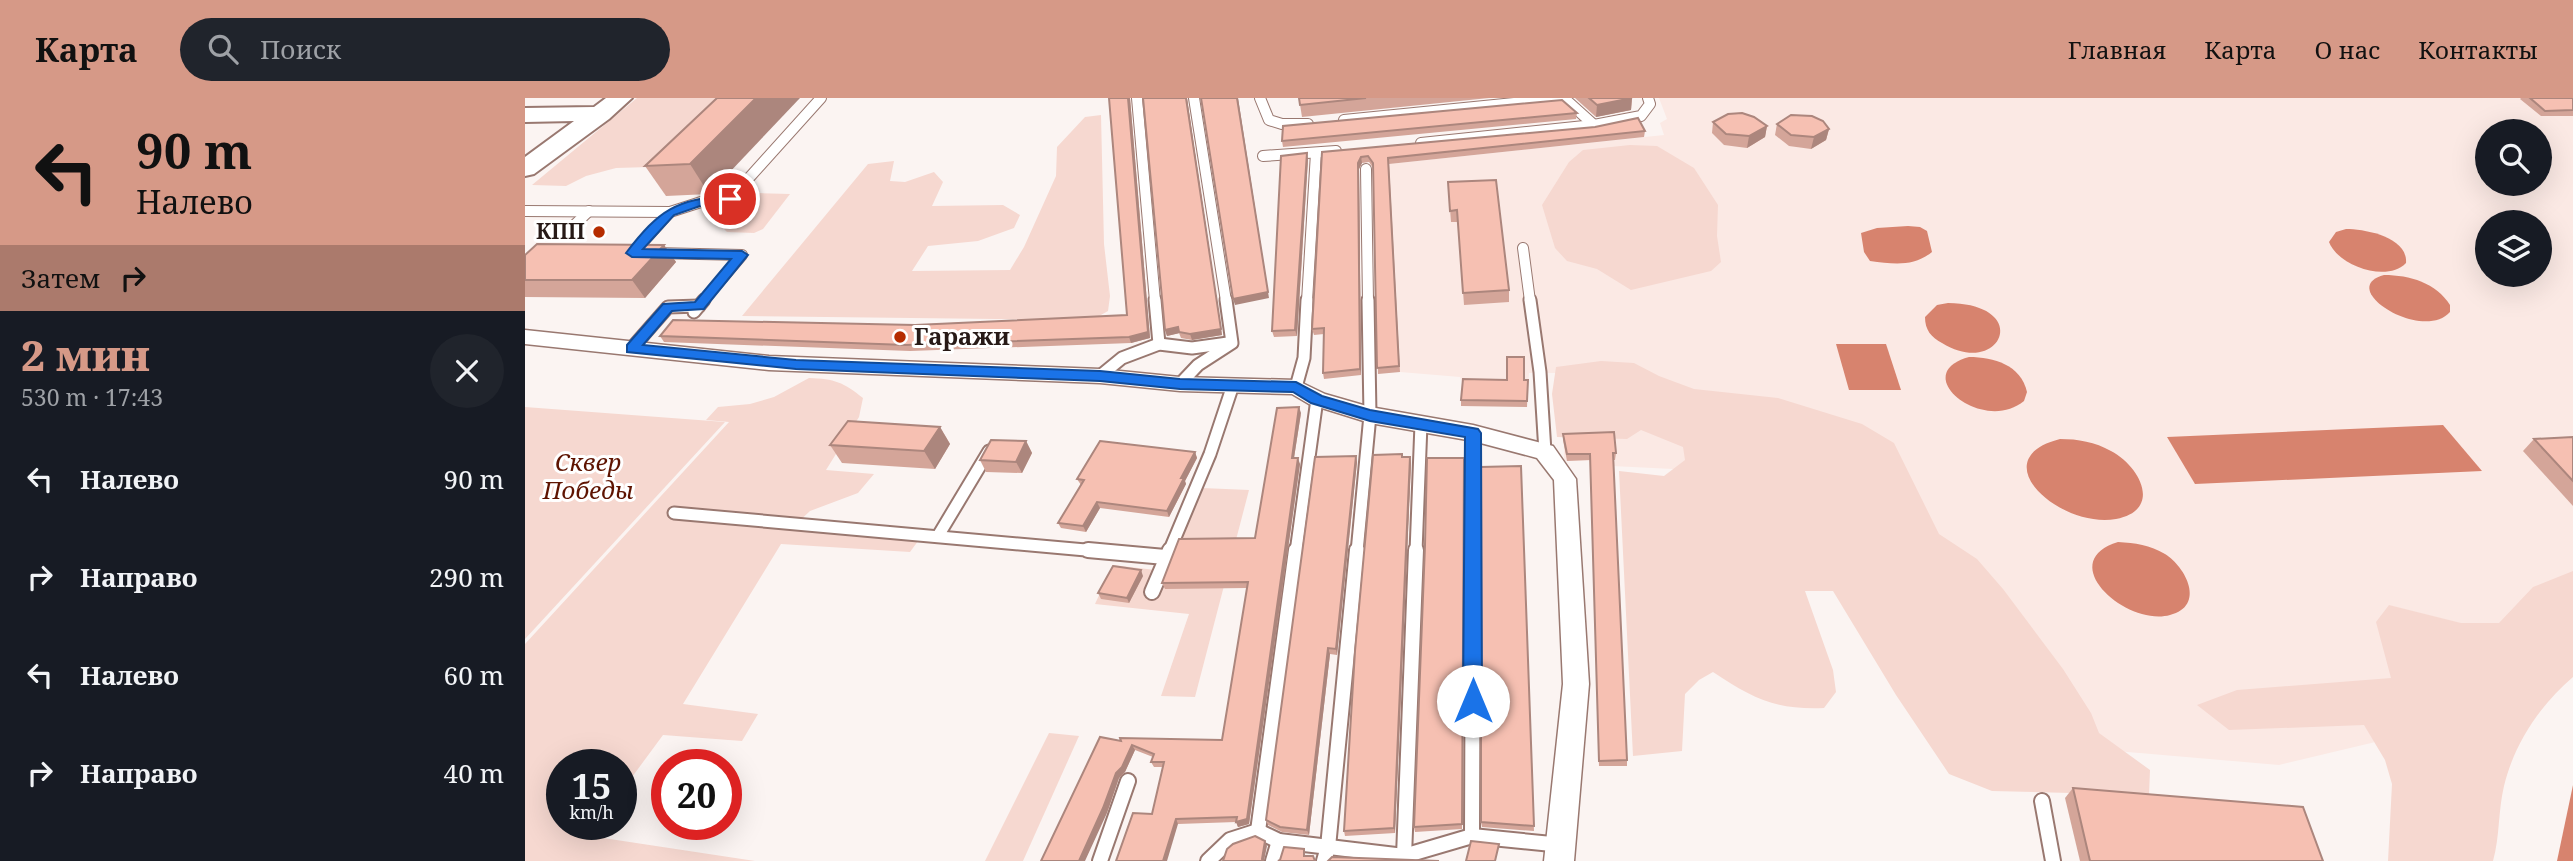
<!DOCTYPE html>
<html lang="ru">
<meta charset="utf-8">
<style>
:root{--surface:#171b24;--page:#20242c;--text:#f1f3f6;--muted:#9ea1a6;--accent:#d69987}
body{margin:0;font-family:"Noto Serif",serif;background:var(--page);color:var(--text);height:100vh;display:flex;flex-direction:column;font-size:26px;white-space:nowrap}
*{box-sizing:border-box;margin:0}
p{font-size:23px;color:var(--muted)}
.icon{flex:none;width:38px;height:38px;fill:none;stroke:currentColor;stroke-width:2;stroke-linecap:round;stroke-linejoin:round}
.map{position:relative;flex:1;overflow:hidden}
.details{display:flex;flex-direction:column;background:var(--surface);width:525px}
.details>*{flex:none}
.guide{background:#d69987;color:#111;overflow:hidden}
.tools{position:absolute;left:1950px;top:21px;display:grid;gap:14px}
.tools a{display:grid;place-items:center;width:77px;height:77px;border-radius:50%;background:var(--surface);box-shadow:0 7px 28px #0002;font-size:35px}
.speed{position:absolute;left:21px;top:651px;display:flex;gap:14px;font-size:35px;font-weight:700;text-align:center}
.speed>*{display:grid;place-content:center;width:91px;height:91px;border-radius:50%;background:var(--surface);box-shadow:0 7px 28px #0002;line-height:1}
.speed small{font-size:18px;font-weight:400}
.speed .limit{border:10px solid #d22;background:#fff;color:#111}
.pin{position:absolute;display:grid;place-items:center;width:60px;height:60px;color:#fff;margin:-30px;border:4px solid #fff;border-radius:50%;box-shadow:0 2px 7px #0007}
.me{position:absolute;width:77px;margin:-38px;rotate:0deg;stroke-linejoin:round;filter:drop-shadow(0 0 5px #0008)}
.turn{display:flex;align-items:center;gap:24px;height:147px;padding:0 21px;font-size:32px}
.turn .icon{width:91px;height:91px;stroke-width:2.5}
.turn b{display:block;font-size:49px;line-height:60px}
.then{display:flex;align-items:center;height:66px;padding:0 21px;background:#0003;gap:14px;font-size:26px}
.round{display:grid;place-items:center;flex:none;width:74px;height:74px;border-radius:37px;background:var(--page)}
.head{display:flex;align-items:center;justify-content:space-between;height:119px;padding:0 21px}
h1{font-size:42px;font-weight:800;line-height:52px;color:var(--accent)}
ul{padding:0;list-style:none}
li{display:flex;align-items:center;gap:21px;height:98px;padding:0 21px}
li div{flex:1}
li b{display:block;font-size:26px}
li em{font-style:normal}
header{display:flex;align-items:center;gap:42px;box-sizing:border-box;height:98px;padding:0 35px;background:var(--accent);color:#111}
header strong{font-size:33px}
nav{display:flex;gap:38px;margin-inline-start:auto;font-size:24px}
.search{width:490px;height:63px;background:var(--page);display:flex;align-items:center;gap:18px;box-sizing:border-box;padding:0 24px;border-radius:38px;color:var(--muted);font-size:26px}
main{display:flex;flex:1;min-height:0}
.map>svg:first-child{display:block}
.built{fill:#fbe9e4;fill-rule:evenodd}
.green{fill:#f6d8d0}
.water{fill:#d7836e}
.lines{fill:none;stroke-linecap:round;stroke-linejoin:round}
.lane-far2-casing{stroke:#997870;stroke-width:12}
.lane-far1-casing{stroke:#997870;stroke-width:15}
.lane-casing{stroke:#997870;stroke-width:18}
.street-casing{stroke:#997870;stroke-width:3}
.secondary-casing{stroke:#997870;stroke-width:4}
.lane-far2{stroke:#fff;stroke-width:10}
.lane-far1{stroke:#fff;stroke-width:11}
.lane{stroke:#fff;stroke-width:14}
.street{fill:#fff;fill-rule:evenodd}
.secondary{fill:#fff;fill-rule:evenodd}
.wall{fill:#d4a599}
.shaded-wall{fill:#ac867d}
.building{fill:#f6c0b2;stroke:#ac867d;stroke-width:2}
.route{fill:#1a73e8;stroke:#114b97;stroke-width:2}
.poi-dot{fill:#b62c00;stroke:#fff;stroke-width:2.5}
.labels{text-anchor:middle;stroke-width:6;stroke-linejoin:round;paint-order:stroke}
.far-poi-label{font-size:21px;font-weight:bold;fill:#271a17;stroke:#fff;text-anchor:end}
.poi-label{font-size:24px;font-weight:bold;fill:#271a17;stroke:#fff;text-anchor:start}
.park-label{font-size:24px;font-style:italic;fill:#5e1300;stroke:#fff}
</style>
<header>
<strong>Карта</strong>
<div class="search"><svg class="icon" aria-label="search" viewBox="0 0 24 24"><circle cx="10" cy="10" r="6"/><path d="M15 15l6 6"/></svg>Поиск</div>
<nav><a>Главная</a><a>Карта</a><a>О нас</a><a>Контакты</a></nav>
</header>
<main>
<section class="details">
<div class="guide">
<div class="turn"><svg class="icon" aria-label="left" viewBox="0 0 24 24"><path d="M17 20v-9H6M10 6l-5 5 5 5"/></svg><div><b>90 m</b>Налево</div></div>
<div class="then">Затем<svg class="icon" aria-label="right" viewBox="0 0 24 24"><path d="M7 20v-9h11M14 6l5 5-5 5"/></svg></div>
</div>
<div class="head"><div><h1>2 мин</h1><p>530 m · 17:43</p></div><a class="round"><svg class="icon" aria-label="close" viewBox="0 0 24 24"><path d="M6 6l12 12M18 6L6 18"/></svg></a></div>
<ul>
<li><svg class="icon" aria-label="left" viewBox="0 0 24 24"><path d="M17 20v-9H6M10 6l-5 5 5 5"/></svg><div><b>Налево</b></div><em>90 m</em></li>
<li><svg class="icon" aria-label="right" viewBox="0 0 24 24"><path d="M7 20v-9h11M14 6l5 5-5 5"/></svg><div><b>Направо</b></div><em>290 m</em></li>
<li><svg class="icon" aria-label="left" viewBox="0 0 24 24"><path d="M17 20v-9H6M10 6l-5 5 5 5"/></svg><div><b>Налево</b></div><em>60 m</em></li>
<li><svg class="icon" aria-label="right" viewBox="0 0 24 24"><path d="M7 20v-9h11M14 6l5 5-5 5"/></svg><div><b>Направо</b></div><em>40 m</em></li>
</ul>
</section>
<div class="map">
<svg width="2048" height="763" viewBox="0 0 2048 763">
<rect width="100%" height="100%" fill="#fbf4f2"/>
<path class="built" d="M1134 0H2048V566L2006 607 1754 667 1407 637 1271 377 1087 368 1090 362 1039 363 1038 275H1004L1003 288 938 287 935 279 875 274 864 66 1139 37 1135 25 1142 21ZM1962 33H2014V86H1962ZM1962 124H2014V177H1962Z"/>
<g class="green">
<polygon points="112,0 191,0 194,6 125,69 91,70 61,78 41,88 7,87"/>
<polygon points="576,17 579,146 585,198 583,213 567,222 217,218 343,66 369,63 365,83 380,84 409,74 418,84 407,108 478,107 495,117 489,130 453,143 403,148 387,173 485,172 499,149 531,78 532,49 560,19"/>
<polygon points="1105,47 1132,48 1169,70 1193,107 1192,138 1196,164 1186,173 1106,192 1072,171 1042,163 1030,150 1017,107 1044,64 1058,52"/>
<polygon points="233,95 265,96 238,131 229,135 202,134 199,131"/>
<path d="M1076 263 1109 265 1134 278 1169 291 1253 300 1337 326 1369 345 1414 436 1452 461 1478 491 1538 571 1566 615 1574 635 1625 672 1624 697 1467 693 1424 676 1371 597 1308 493H1280L1308 572 1311 594 1299 610C1250 612 1227 600 1188 574L1174 582 1160 596 1157 653 1108 658 1094 373 1139 378 1160 362 1158 349 1116 332 1102 341 1032 339 1027 296 1031 269Z"/>
<path d="M284 280C310 281 318 284 338 300L334 319 301 372 349 376 333 395 285 413 268 429 396 439 385 454 256 446 158 606 233 616 217 643 138 637 96 694V667H37V726H72L65 738 230 763H0V546L204 324 181 322 193 309 225 306 249 299Z"/>
<polygon points="0,309 200,324 0,541"/>
<polygon points="677,390 724,392 670,599 636,598 664,516 570,506 588,467 639,473"/>
<path d="M2048 473V579C2015 607 1989 646 1979 688 1973 713 1975 738 1968 763H1863L1867 686 1860 662 1839 627 1704 632 1672 607 1712 592 1866 580 1851 524 1864 507 1936 525H1974L2008 489Z"/>
<polygon points="524,635 554,638 498,763 460,763"/>
</g>
<g class="water">
<path d="M1383 128 1395 129 1402 133 1407 154C1388 169 1369 166 1345 163L1339 154 1336 135 1352 130Z"/>
<path d="M1821 131C1840 131 1883 139 1881 165 1862 185 1813 168 1804 144L1811 134Z"/>
<path d="M1859 177C1885 177 1911 185 1925 207V214C1897 245 1810 190 1859 177Z"/>
<path d="M1423 205C1509 206 1476 281 1417 245 1406 239 1400 232 1400 219L1412 207Z"/>
<polygon points="1311,246 1361,246 1376,292 1324,292"/>
<path d="M1444 259C1469 259 1496 267 1502 294L1499 303C1458 337 1382 276 1444 259Z"/>
<polygon points="1918,327 1957,373 1670,386 1642,339"/>
<path d="M1535 341C1553 341 1570 344 1586 353 1615 368 1638 412 1591 421 1535 431 1456 361 1535 341Z"/>
<path d="M1593 444C1610 445 1625 447 1640 456 1661 469 1681 508 1645 517 1602 529 1528 464 1593 444Z"/>
<polygon points="2048,687 2048,763 2032,763"/>
</g>
<g class="lines">
<g class="lane-far2-casing">
<g id="lane-far2">
<polyline points="612,0 630,203"/>
<polyline points="669,0 701,203"/>
<polyline points="735,0 744,22 757,26 783,26"/>
<polyline points="819,22 1039,0 1069,27"/>
<polyline points="896,45 1069,27 1116,18 1125,6 1123,0"/>
<polyline points="738,58 811,53"/>
<polyline points="841,71 843,203"/>
<polyline points="0,113 145,114 176,104 205,101 296,0"/>
<polyline points="43,133 64,113"/>
<polyline points="998,150 1005,203"/>
<polyline points="108,155 145,114"/>
<polyline points="131,155 217,157 178,203"/>
<polyline points="782,203 791,55"/>
</g>
</g>
<g class="lane-far1-casing">
<g id="lane-far1">
<polyline points="630,202 634,246"/>
<polyline points="1005,202 1015,274 1020,354"/>
<polyline points="169,214 179,202"/>
<polyline points="107,250 143,209 174,208"/>
<polyline points="575,278 597,260 634,246 667,250 703,245"/>
<polyline points="655,286 673,267 707,245 701,202"/>
<polyline points="771,289 779,260 782,202"/>
<polyline points="149,415 583,454"/>
<polyline points="413,438 464,353"/>
<polyline points="644,454 685,356 708,287"/>
<polyline points="771,454 792,301"/>
<polyline points="832,454 845,317 843,202"/>
<polyline points="891,454 896,326"/>
<polyline points="948,454 948,335"/>
</g>
</g>
<g class="lane-casing">
<g id="lane">
<polyline points="563,452 640,459"/>
<polyline points="627,494 645,452"/>
<polyline points="1517,703 1528,763"/>
<polyline points="733,733 771,452"/>
<polyline points="947,738 948,452"/>
<polyline points="879,758 891,452"/>
<polyline points="575,763 603,683"/>
<polyline points="683,763 705,742 733,733 754,743 879,758 947,738 1037,747"/>
<polyline points="748,763 754,743"/>
<polyline points="799,763 803,749 832,452"/>
</g>
</g>
<g class="street-casing">
<polygon id="street" points="0,232 244,258 575,271 655,279 771,282 800,296 845,309 948,327 1028,348 1051,381 1064,586 1049,763 1019,763 1038,586 1029,382 1012,360 948,343 845,325 784,306 767,296 655,293 575,285 244,272 0,246"/>
</g>
<g class="secondary-casing">
<polygon id="secondary" points="81,0 107,0 84,21 9,76 0,78 0,59 49,23 0,24 0,10 69,9"/>
</g>
<use href="#lane-far2" class="lane-far2"/>
<use href="#lane-far1" class="lane-far1"/>
<use href="#lane" class="lane"/>
<use href="#street" class="street"/>
<use href="#secondary" class="secondary"/>
</g>
<g class="wall">
<polygon points="192,0 184,96 141,98 120,68"/>
<polygon points="618,0 662,0 662,1 697,237 667,242 656,240 654,235 642,238 640,232"/>
<polygon points="774,0 964,0 777,19"/>
<polygon points="1050,0 1107,0 1106,12 1071,19"/>
<polygon points="1996,0 2048,0 2048,18 2016,18 1995,1"/>
<polygon points="605,1 625,240 606,245 385,253 139,244 135,238 602,217"/>
<polygon points="1052,15 1051,21 758,49 757,43"/>
<polygon points="1188,24 1242,28 1240,39 1222,50 1199,47 1187,35"/>
<polygon points="1252,26 1304,31 1301,42 1286,51 1264,48 1250,37"/>
<polygon points="1120,33 1119,39 864,66 875,274 853,276 848,70 844,64 837,65 834,71 836,277 799,281 798,275 799,236 789,237 787,231 797,54"/>
<polygon points="783,61 772,238 749,239 747,233"/>
<polygon points="923,84 984,192 984,204 939,207 933,124 926,124"/>
<polygon points="139,147 151,164 120,200 0,199 0,157"/>
<polygon points="999,282 1003,282 1002,309 936,308 936,302"/>
<polygon points="776,315 769,360 775,366 724,726 713,729 711,724 653,726 627,716 638,669 629,669 626,664 628,659 610,652 600,674 594,680 582,715 596,643 697,642 722,490 640,491 637,485 730,440"/>
<polygon points="415,329 425,346 410,371 317,365 305,347"/>
<polygon points="1038,336 1091,355 1090,362 1088,362 1102,662 1102,668 1074,668 1065,362 1042,363 1038,342"/>
<polygon points="2048,339 2048,408 1998,353 2009,341"/>
<polygon points="501,343 507,355 497,375 461,374 455,362"/>
<polygon points="670,354 672,360 660,383 661,386 644,419 575,410 561,434 536,430 533,425 556,387 552,381"/>
<polygon points="877,356 878,359 885,359 886,365 870,735 820,738 819,733"/>
<polygon points="831,358 832,364 812,557 805,556 784,737 757,734 743,727 741,722"/>
<polygon points="939,360 937,731 890,734 889,729"/>
<polygon points="996,368 1009,733 957,729 956,724"/>
<polygon points="618,478 604,505 576,501 573,495"/>
<polygon points="1548,690 1798,763 1555,763 1540,700"/>
</g>
<g class="shaded-wall">
<polygon points="231,0 275,0 184,96 165,66"/>
<polygon points="603,0 605,0 625,240 606,245 604,239"/>
<polygon points="661,0 662,0 662,1 697,237 667,242 665,236"/>
<polygon points="713,0 744,200 710,207 708,201"/>
<polygon points="1107,0 1106,12 1071,19 1072,7"/>
<polygon points="1242,28 1240,39 1222,50 1224,38"/>
<polygon points="1304,31 1301,42 1286,51 1289,39"/>
<polygon points="782,55 783,61 772,238 770,232"/>
<polygon points="836,59 837,65 834,71 836,277 835,271 833,65"/>
<polygon points="139,147 151,164 120,200 107,182"/>
<polygon points="653,229 655,235 642,238 640,232"/>
<polygon points="774,309 776,315 768,366 767,360"/>
<polygon points="415,329 425,346 410,371 399,353"/>
<polygon points="501,343 507,355 497,375 491,364"/>
<polygon points="670,354 672,360 660,383 661,386 644,419 642,413 656,380"/>
<polygon points="831,358 832,364 812,557 811,551"/>
<polygon points="885,359 886,365 870,735 869,730"/>
<polygon points="773,360 775,366 724,726 713,729 711,724 722,721"/>
<polygon points="939,360 940,366 937,731 937,726"/>
<polygon points="572,404 575,410 561,434 558,428"/>
<polygon points="616,472 618,478 604,505 602,500"/>
<polygon points="803,550 805,556 784,737 782,732"/>
<polygon points="607,647 610,652 600,674 594,680 582,715 560,763 554,763 591,675"/>
<polygon points="651,721 653,726 642,763 638,763"/>
<polygon points="740,743 742,748 739,763 738,763 737,761"/>
</g>
<g class="building">
<polygon points="192,0 231,0 165,66 120,68"/>
<polygon points="584,0 603,0 623,234 604,239 381,247 135,238 148,222 390,227 602,217"/>
<polygon points="618,0 661,0 696,231 665,236 654,234 653,229 640,232"/>
<polygon points="676,0 712,0 743,194 708,201"/>
<polygon points="774,0 841,0 775,7"/>
<polygon points="1064,0 1107,0 1072,7"/>
<polygon points="2005,0 2048,0 2048,12 2020,13"/>
<polygon points="1037,2 1052,15 757,43 758,28"/>
<polygon points="1217,15 1229,19 1242,28 1224,38 1201,36 1188,24 1203,16"/>
<polygon points="1266,17 1287,18 1298,23 1304,31 1289,39 1266,37 1252,26"/>
<polygon points="1113,20 1120,33 863,60 874,268 852,270 848,65 843,58 836,59 833,65 835,271 798,275 799,230 787,231 797,54 1070,29"/>
<polygon points="782,55 770,232 747,233 756,58"/>
<polygon points="971,82 984,192 938,195 932,112 925,113 923,84"/>
<polygon points="12,146 139,147 107,182 0,182 0,157"/>
<polygon points="982,259 999,259 999,282 1003,282 1002,303 936,302 938,281 982,282"/>
<polygon points="774,309 767,360 773,360 722,721 711,724 712,719 651,721 638,763 591,763 608,715 627,716 639,664 626,664 629,656 607,647 597,669 591,675 578,710 554,763 516,763 575,639 596,643 595,640 697,642 723,484 637,485 654,441 730,440 752,310"/>
<polygon points="323,323 415,329 399,353 305,347"/>
<polygon points="1089,334 1091,355 1088,355 1102,662 1074,663 1065,356 1042,356 1038,336"/>
<polygon points="2048,339 2048,383 2009,341"/>
<polygon points="466,342 501,343 491,364 455,362"/>
<polygon points="575,343 670,354 656,380 659,380 642,413 572,404 558,428 533,425 559,382 552,381"/>
<polygon points="877,356 877,359 885,359 869,730 819,733 830,553 848,357"/>
<polygon points="831,358 811,551 803,550 782,732 755,729 741,722 790,359"/>
<polygon points="902,360 939,360 937,726 889,729 900,447"/>
<polygon points="996,368 1009,728 956,724 956,369"/>
<polygon points="588,468 616,472 602,500 573,495"/>
<polygon points="1548,690 1778,709 1798,763 1565,763"/>
<polygon points="730,738 740,743 737,761 738,763 698,763 702,751 708,746"/>
<polygon points="946,743 974,746 970,763 941,763"/>
<polygon points="759,749 779,751 779,758 788,758 790,763 753,763 755,762"/>
<polygon points="807,759 914,763 803,763"/>
</g>
<path class="route" d="M205 97 209 99V104L178 107 149 117 118 151 217 153 223 157 179 211 147 213 118 247 271 262 575 273 655 281 771 284 797 298 845 312 953 331 956 335 957 603 954 609 948 611 941 609 938 603 940 339 845 323 786 305 768 294 655 291 575 283 271 271 102 254V247L138 206 170 204 206 161 107 159 101 155C135 111 150 102 205 97Z"/>
<g class="poi-dot">
<circle cx="74" cy="134" r="7"/>
<circle cx="375" cy="239" r="7"/>
</g>
<g class="labels">
<g class="far-poi-label">
<text x="60" y="141">КПП</text>
</g>
<g class="poi-label">
<text x="389" y="247">Гаражи</text>
</g>
<g class="park-label">
<text x="63" y="373">Сквер<tspan x="63" dy="28">Победы</tspan></text>
</g>
</g>
</svg>
<div class="tools">
<a><svg class="icon" aria-label="search" viewBox="0 0 24 24"><circle cx="10" cy="10" r="6"/><path d="M15 15l6 6"/></svg></a>
<a><svg class="icon" aria-label="layers" viewBox="0 0 24 24"><path d="M12 4l9 5-9 5-9-5zM3 14l9 5 9-5"/></svg></a>
</div>
<div class="speed"><div>15<small>km/h</small></div><div class="limit">20</div></div>
<div class="pin" style="left:205px;top:101px;background:#d93025"><svg class="icon" aria-label="arrive" viewBox="0 0 24 24"><path d="M6 21V4h12l-3 4 3 4H6"/></svg></div>
<svg class="me" style="left:948px;top:603px" viewBox="-20 -20 40 40"><circle r="19" fill="#fff"/><path d="M0-13L10 11 0 6-10 11z" fill="#1a73e8"/></svg>
</div>
</main>
